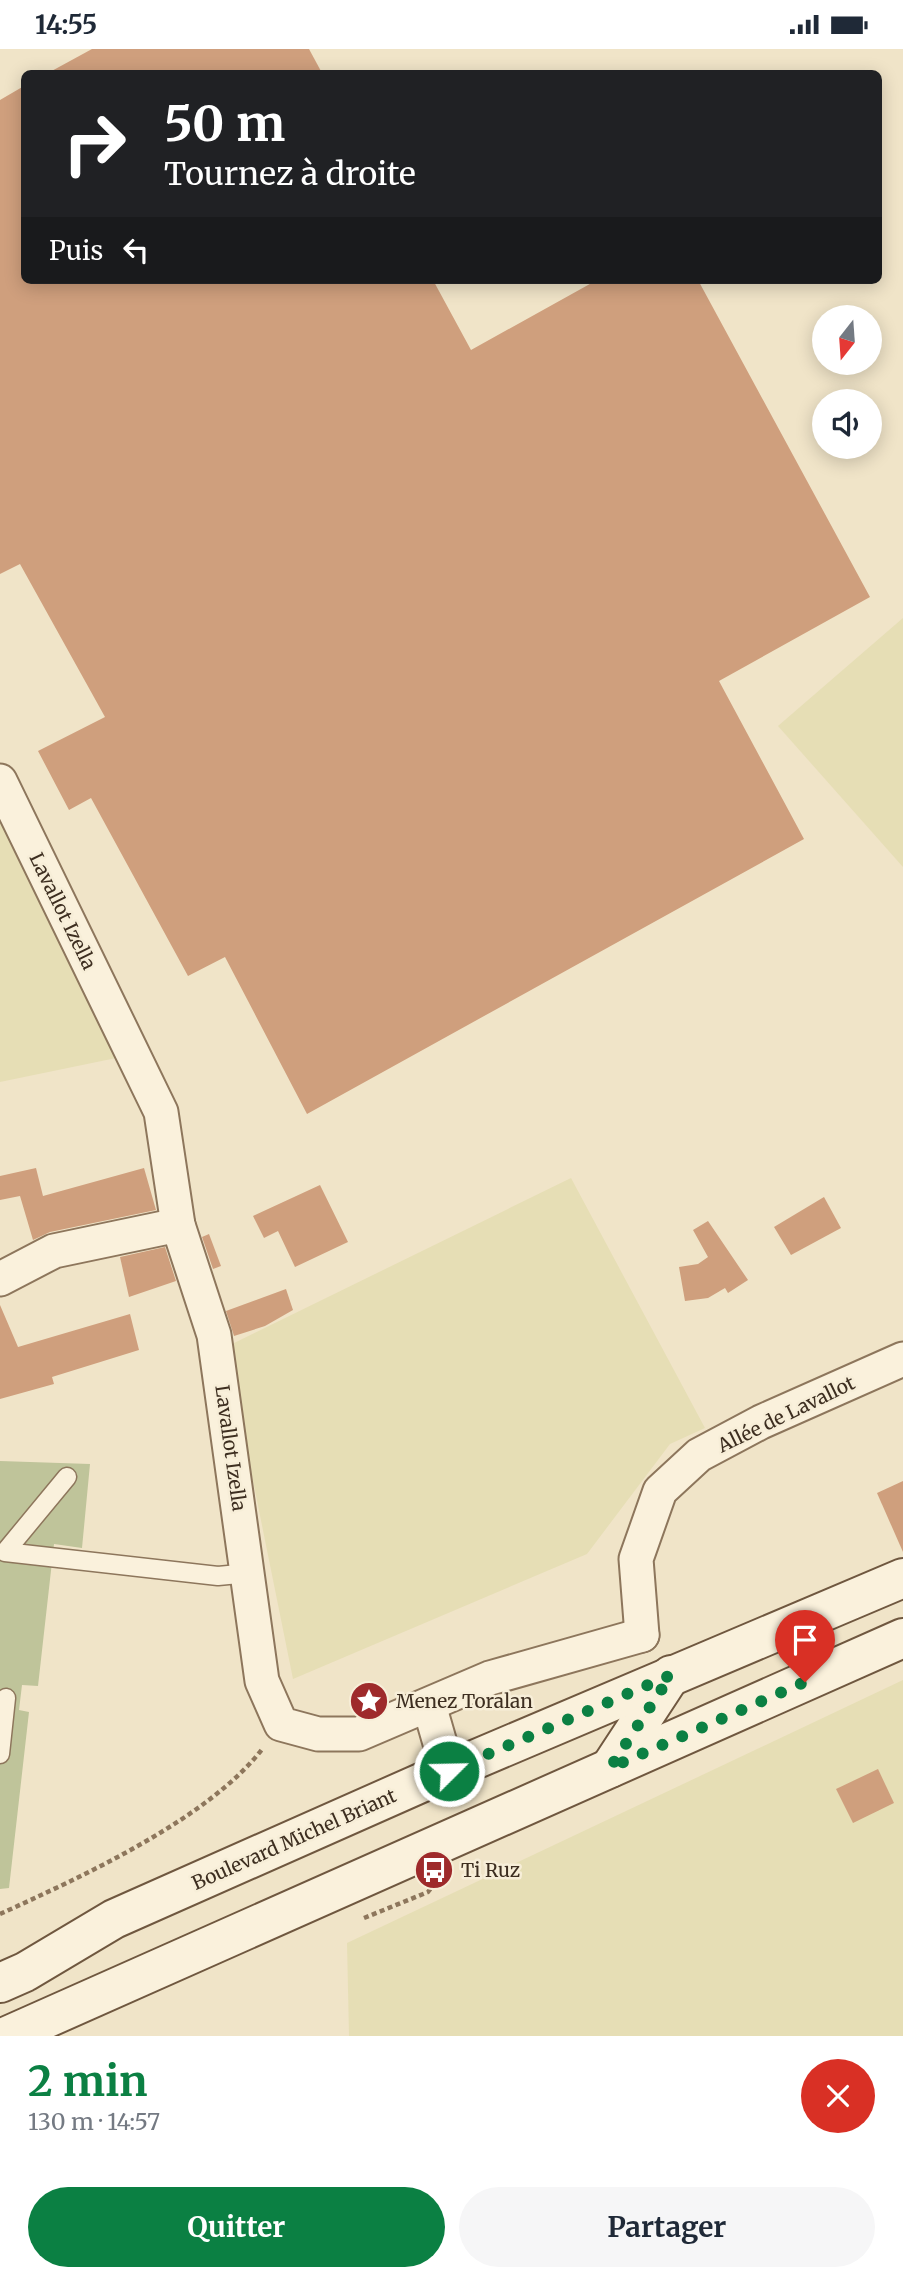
<!DOCTYPE html>
<html lang="fr">
<meta charset="utf-8">
<style>
:root{--surface:#fff;--page:#f6f6f7;--text:#1f2937;--muted:#747a83;--accent:#0b8043}
body{margin:0;font-family:Merriweather,serif;background:var(--page);color:var(--text);height:100vh;display:flex;flex-direction:column;font-size:26px;white-space:nowrap}
*{box-sizing:border-box;margin:0}
p{font-size:23px;color:var(--muted)}
.icon{flex:none;width:38px;height:38px;fill:none;stroke:currentColor;stroke-width:2;stroke-linecap:round;stroke-linejoin:round}
.map{position:relative;height:1987px;overflow:hidden}
.panel{display:flex;flex-direction:column;background:var(--surface);flex:1}
.panel>*{flex:none}
.guide{position:absolute;left:21px;top:21px;width:861px;height:214px;border-radius:10px;box-shadow:0 4px 18px #0003;background:#202124;color:#fff;overflow:hidden}
.needle{width:46px;rotate:197deg}
.buttons{position:absolute;left:812px;top:256px;display:grid;gap:14px}
.buttons a{display:grid;place-items:center;width:70px;height:70px;border-radius:50%;background:var(--surface);box-shadow:0 4px 18px #0003;font-size:35px}
.pin{position:absolute;display:grid;place-items:center;width:60px;height:60px;color:#fff;margin:-72px -30px;border-radius:50% 50% 50% 0;rotate:-45deg;box-shadow:0 0 7px #0007}
.pin .icon{rotate:45deg}
.me{position:absolute;width:77px;margin:-38px;rotate:67deg;stroke-linejoin:round;filter:drop-shadow(0 0 5px #0008)}
.turn{display:flex;align-items:center;gap:24px;height:147px;padding:0 28px;font-size:32px}
.turn .icon{width:91px;height:91px;stroke-width:2.5}
.turn b{display:block;font-size:49px;line-height:60px}
.then{display:flex;align-items:center;height:66px;padding:0 28px;background:#0003;gap:14px;font-size:26px}
.round{display:grid;place-items:center;flex:none;width:74px;height:74px;border-radius:37px;background:var(--page)}
.overview{display:flex;align-items:center;justify-content:space-between;height:119px;padding:0 28px}
h1{font-size:42px;font-weight:700;line-height:52px;color:var(--accent)}
.button{display:flex;gap:14px;margin-top:auto;padding:14px 28px}
.button a{flex:1;height:80px;border-radius:42px;background:var(--accent);color:#fff;font-size:28px;font-weight:700;line-height:80px;text-align:center}
.button a+a{background:var(--page);color:var(--text)}
.status{display:flex;justify-content:space-between;align-items:center;height:49px;padding:0 35px;background:var(--surface);direction:ltr}
.status svg{height:19px;fill:currentColor}
.map>svg:first-child{display:block}
.farmland{fill:#e6deb5}
.cemetery{fill:#bfc49a}
.building{fill:#cf9f7d}
.lines{fill:none;stroke-linecap:round;stroke-linejoin:round}
.lane-casing{stroke:#8d765c;stroke-width:21}
.street-casing{stroke:#8d765c;stroke-width:37}
.secondary-casing{stroke:#6f573f;stroke-width:42}
.path{stroke:#8d765c;stroke-width:4.5;stroke-dasharray:5 3.5;stroke-linecap:butt}
.lane{stroke:#faf1dc;stroke-width:18}
.street{stroke:#faf1dc;stroke-width:33}
.secondary{stroke:#faf1dc;stroke-width:38}
.route{stroke:#0b8043;stroke-width:12;stroke-dasharray:0 21.6}
.labels{text-anchor:middle;stroke-width:5;stroke-linejoin:round;paint-order:stroke}
.street-label{font-size:19px;fill:#3d2e20;stroke:#f7eed8}
.poi-label{font-size:19px;fill:#3d2e20;stroke:#f7eed8;text-anchor:start}
</style>
<div class="status"><b>14:55</b><svg viewBox="0 0 49 12"><path d="M0 12V9h3v3zM5 12V6h3v6zM10 12V3h3v9zM15 12V0h3v12zM26 1h20v11H26zM47 4h2v5h-2z"/></svg></div>
<div class="map">
<svg width="903" height="1987" viewBox="0 0 903 1987">
<rect width="100%" height="100%" fill="#f0e4c8"/>
<g class="farmland">
<polygon points="903,569 903,818 778,677"/>
<polygon points="0,773 121,1008 0,1033"/>
<polygon points="571,1129 705,1379 670,1395 587,1505 293,1630 226,1298"/>
<polygon points="903,1631 903,1987 349,1987 347,1894"/>
</g>
<polygon class="cemetery" points="0,1412 90,1415 82,1499 54,1495 38,1637 22,1636 19,1661 29,1663 9,1839 0,1840"/>
<g class="building">
<polygon points="92,0 309,0 322,24 48,24"/>
<polygon points="24,37 24,231 433,231 471,301 597,231 698,231 870,548 719,632 804,790 307,1065 225,908 188,927 91,749 69,761 38,702 105,668 20,515 0,525 0,51"/>
<polygon points="36,1119 43,1147 144,1119 156,1161 50,1183 33,1191 20,1147 0,1151 0,1127"/>
<polygon points="320,1136 348,1193 295,1218 278,1182 264,1189 253,1167"/>
<polygon points="824,1148 841,1179 791,1206 774,1178"/>
<polygon points="708,1172 748,1231 728,1244 725,1239 708,1249 685,1252 679,1218 698,1215 708,1208 693,1181"/>
<polygon points="209,1185 221,1217 213,1220 202,1188"/>
<polygon points="165,1198 176,1232 129,1248 120,1208"/>
<polygon points="286,1240 293,1261 265,1277 234,1287 226,1262"/>
<polygon points="0,1256 18,1298 130,1265 139,1301 52,1328 54,1335 0,1350"/>
<polygon points="903,1432 903,1503 877,1444"/>
<polygon points="878,1720 894,1754 853,1774 836,1740"/>
</g>
<g class="lines">
<g class="lane-casing">
<g id="lane">
<polyline points="67,1428 5,1503 218,1527 249,1524"/>
<polyline points="0,1705 6,1649"/>
</g>
</g>
<g class="street-casing">
<g id="street">
<polyline points="0,732 161,1063 178,1176 214,1286 262,1632 281,1675 318,1685 359,1685 490,1629 642,1586"/>
<polyline points="0,1230 54,1202 178,1176"/>
<polyline points="642,1586 636,1510 660,1442 699,1406 761,1373 903,1310"/>
<polyline points="429,1656 448,1722"/>
</g>
</g>
<g class="secondary-casing">
<g id="secondary">
<polyline points="610,1719 671,1626"/>
<polyline points="0,1934 25,1923 114,1870 448,1722 903,1529"/>
<polyline points="7,1987 903,1589"/>
</g>
</g>
<g class="path">
<path d="M0 1865C81 1828 209 1770 263 1699"/>
<polyline points="364,1869 428,1843 434,1835"/>
</g>
<use href="#lane" class="lane"/>
<use href="#street" class="street"/>
<use href="#secondary" class="secondary"/>
</g>
<g class="lines">
<polyline class="route" points="449,1722 671,1626 610,1719 805,1633"/>
</g>
<defs>
<g id="sight-disc" transform="scale(2.0125)"><circle r="9.5" fill="#9e2a2b" stroke="#f7eed8"/><path d="M0-6L1.8-2.2L6-1.7L2.9 1.2L3.7 5.4L0 3.3L-3.7 5.4L-2.9 1.2L-6-1.7L-1.8-2.2Z" fill="#fff"/></g>
<g id="bus-disc" transform="scale(2.0125)"><circle r="9.5" fill="#9e2a2b" stroke="#f7eed8"/><path d="M-5-6H5V4H4V6H2V4H-2V6H-4V4H-5ZM-3.5-4V0h7V-4ZM-3.5 1.2v1.5H-2V1.2ZM2 1.2v1.5H3.5V1.2Z" fill="#fff"/></g>
</defs>
<g fill-rule="evenodd">
<use href="#sight-disc" x="369" y="1652"/>
<use href="#bus-disc" x="434" y="1821"/>
</g>
<g class="labels">
<g class="street-label">
<text transform="translate(63 862) rotate(64)" y="7">Lavallot Izella</text>
<text transform="translate(786 1365) rotate(-26)" y="7">Allée de Lavallot</text>
<text transform="translate(231 1399) rotate(82)" y="7">Lavallot Izella</text>
<text transform="translate(294 1790) rotate(-24)" y="7">Boulevard Michel Briant</text>
</g>
<g class="poi-label">
<text x="396" y="1659">Menez Toralan</text>
<text x="461" y="1828">Ti Ruz</text>
</g>
</g>
</svg>
<div class="buttons">
<a><svg class="needle" viewBox="-14 -14 28 28"><path d="M0-13l5 13h-10z" fill="#e53935"/><path d="M0 13l5-13h-10z" fill="#747a83"/></svg></a>
<a><svg class="icon" aria-label="sound" viewBox="0 0 24 24"><path d="M4 9h4l5-4v14l-5-4H4zM17 9q2 3 0 6"/></svg></a>
</div>
<div class="pin" style="left:805px;top:1633px;background:#d93025"><svg class="icon" aria-label="arrive" viewBox="0 0 24 24"><path d="M6 21V4h12l-3 4 3 4H6"/></svg></div>
<svg class="me" style="left:449px;top:1722px" viewBox="-20 -20 40 40"><circle r="17" fill="#0b8043" stroke="#fff" stroke-width="3"/><path d="M0-11L8 9 0 5-8 9z" fill="#fff"/></svg>
<div class="guide">
<div class="turn"><svg class="icon" aria-label="right" viewBox="0 0 24 24"><path d="M7 20v-9h11M14 6l5 5-5 5"/></svg><div><b>50 m</b>Tournez à droite</div></div>
<div class="then">Puis<svg class="icon" aria-label="left" viewBox="0 0 24 24"><path d="M17 20v-9H6M10 6l-5 5 5 5"/></svg></div>
</div>
</div>
<section class="panel">
<div class="overview"><div><h1>2 min</h1><p>130 m · 14:57</p></div><a class="round" style="background:#d93025;color:#fff"><svg class="icon" aria-label="close" viewBox="0 0 24 24"><path d="M6 6l12 12M18 6L6 18"/></svg></a></div>
<div class="button"><a>Quitter</a><a>Partager</a></div>
</section>
